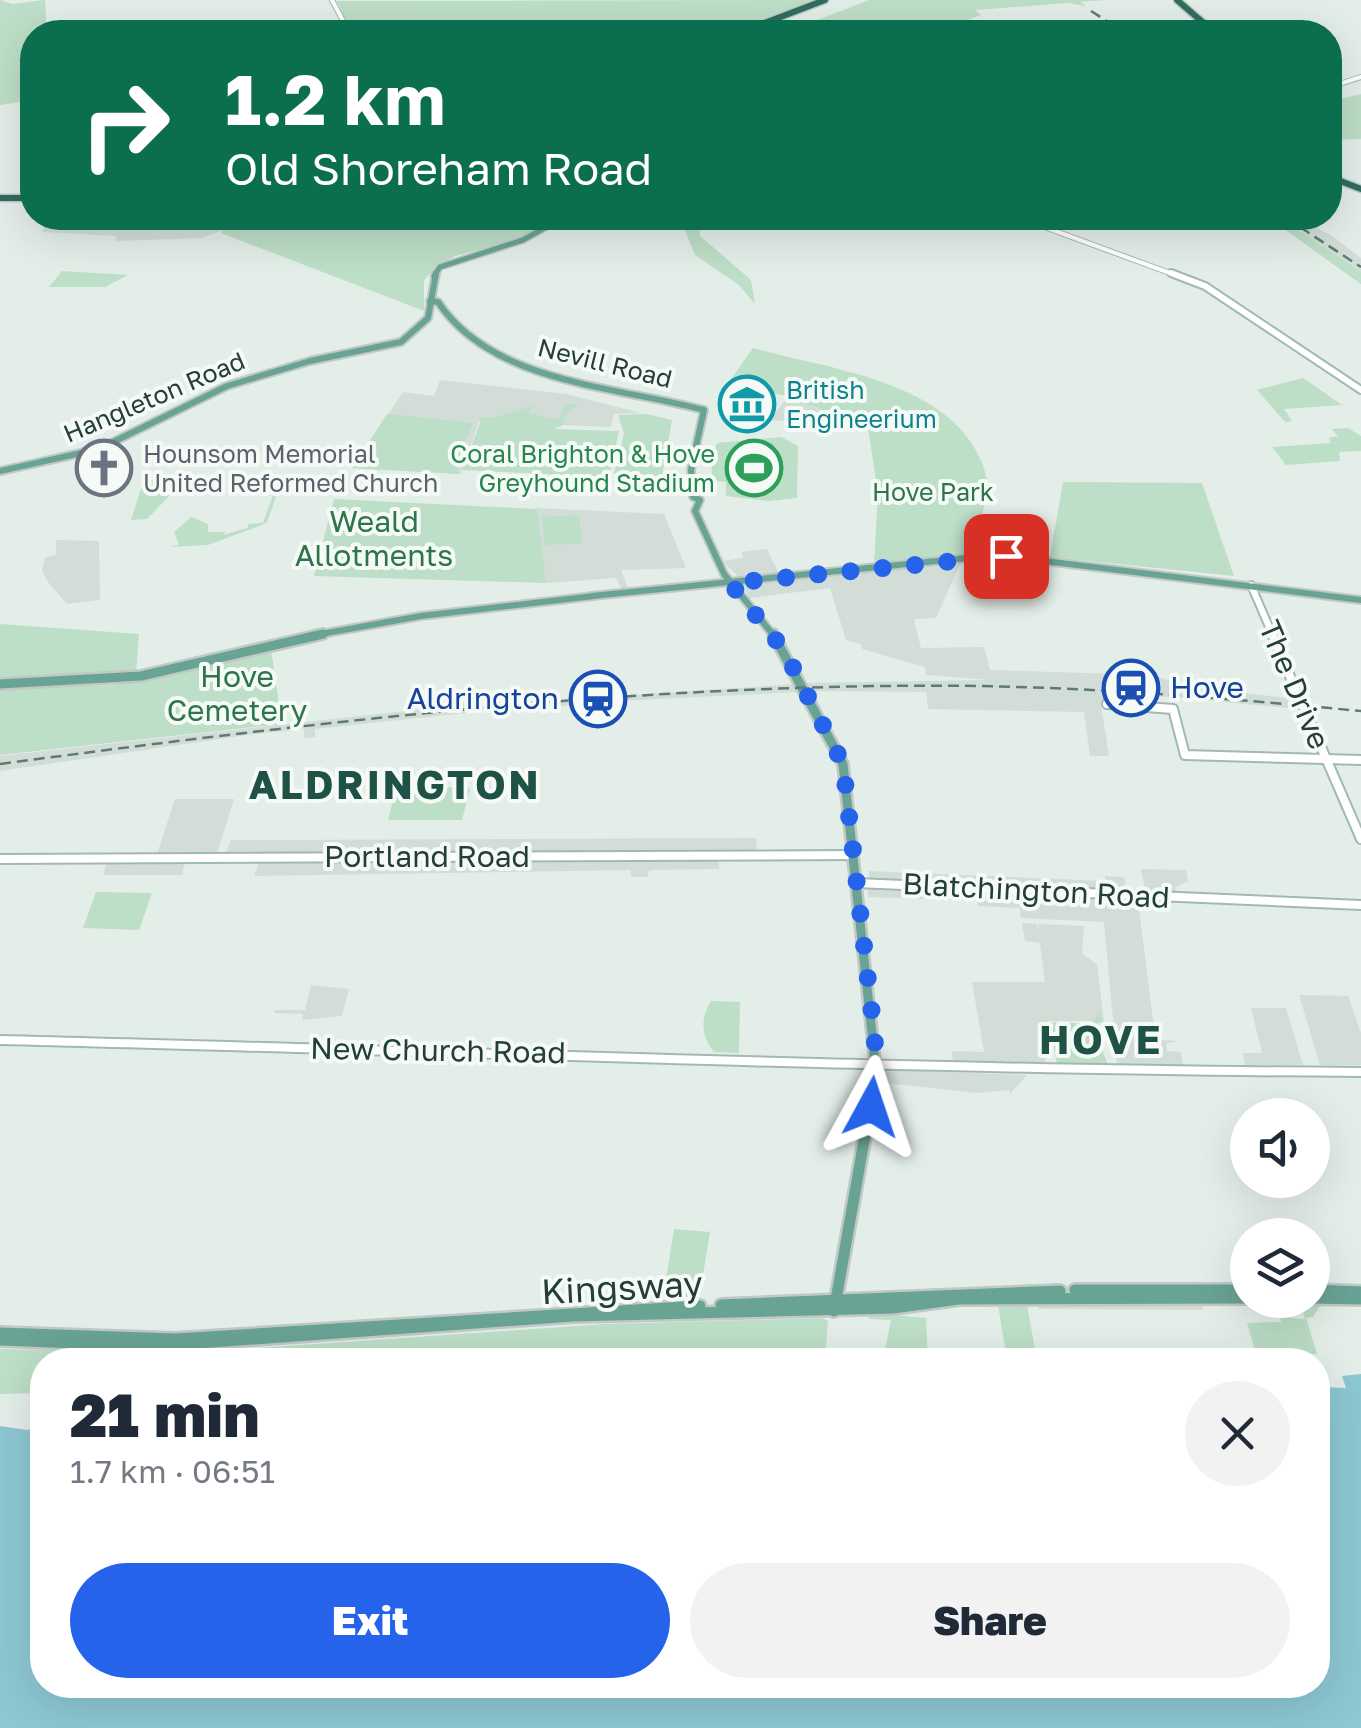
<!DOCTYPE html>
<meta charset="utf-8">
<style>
:root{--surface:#fff;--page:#f2f2f3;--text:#1f2937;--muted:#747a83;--accent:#2563eb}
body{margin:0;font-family:"Golos Text",sans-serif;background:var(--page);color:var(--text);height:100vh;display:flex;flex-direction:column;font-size:38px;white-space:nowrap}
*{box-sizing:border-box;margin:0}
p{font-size:32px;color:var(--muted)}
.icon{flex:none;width:55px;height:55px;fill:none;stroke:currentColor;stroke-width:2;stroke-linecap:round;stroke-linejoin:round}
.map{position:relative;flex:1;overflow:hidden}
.sheet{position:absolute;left:30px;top:1348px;width:1300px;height:350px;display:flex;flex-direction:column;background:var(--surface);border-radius:40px;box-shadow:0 10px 40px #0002}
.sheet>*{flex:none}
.hud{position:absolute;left:20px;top:20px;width:1322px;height:210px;border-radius:40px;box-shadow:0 10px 40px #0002;background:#0b6e4f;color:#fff;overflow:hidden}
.controls{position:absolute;left:1230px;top:1098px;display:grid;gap:20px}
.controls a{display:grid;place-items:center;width:100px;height:100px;border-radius:50%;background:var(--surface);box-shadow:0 10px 40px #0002;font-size:50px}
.pin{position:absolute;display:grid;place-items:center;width:85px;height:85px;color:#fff;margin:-42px;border-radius:20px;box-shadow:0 5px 15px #0006}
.me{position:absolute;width:110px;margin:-55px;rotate:5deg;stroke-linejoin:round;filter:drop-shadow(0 0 8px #0008)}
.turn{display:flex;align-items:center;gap:35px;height:210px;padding:0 40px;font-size:45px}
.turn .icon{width:130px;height:130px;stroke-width:2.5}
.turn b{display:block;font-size:70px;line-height:85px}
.round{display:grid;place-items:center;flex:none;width:105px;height:105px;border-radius:52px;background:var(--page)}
.head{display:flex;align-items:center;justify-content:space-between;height:170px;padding:0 40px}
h1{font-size:60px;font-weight:800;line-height:75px}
.action{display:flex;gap:20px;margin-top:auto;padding:20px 40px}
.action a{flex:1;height:115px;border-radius:60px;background:var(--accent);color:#fff;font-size:40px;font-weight:800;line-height:115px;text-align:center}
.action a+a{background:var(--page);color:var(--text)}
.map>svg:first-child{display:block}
.built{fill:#d2ddd8}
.green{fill:#bddec7}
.water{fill:#8dc7d2}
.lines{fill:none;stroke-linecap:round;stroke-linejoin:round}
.secondary-far2-casing{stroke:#a2b9b1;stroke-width:6}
.secondary-far1-casing{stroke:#a2b9b1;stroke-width:10}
.secondary-casing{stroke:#a2b9b1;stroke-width:12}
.primary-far3-casing{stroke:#c1c9c7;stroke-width:8}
.primary-far2-casing{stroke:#c1c9c7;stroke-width:10}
.primary-far1-casing{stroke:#c1c9c7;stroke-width:14}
.primary-casing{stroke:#c1c9c7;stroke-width:16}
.highway-casing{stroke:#c1c9c7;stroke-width:9}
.secondary-far2{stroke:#fff;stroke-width:4}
.secondary-far1{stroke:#fff;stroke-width:6}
.secondary{stroke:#fff;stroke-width:8}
.primary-far3{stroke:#69a394;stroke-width:5}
.primary-far2{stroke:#69a394;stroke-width:6}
.primary-far1{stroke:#69a394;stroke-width:9}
.primary{stroke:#69a394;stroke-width:11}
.highway{stroke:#2f6c60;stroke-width:6}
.rail{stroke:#5e7b73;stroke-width:2.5;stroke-dasharray:11 6;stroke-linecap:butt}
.secondary-bridge-casing{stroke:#a2b9b1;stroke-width:12;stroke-linecap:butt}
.secondary-bridge{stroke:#fff;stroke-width:8}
.route{stroke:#2563eb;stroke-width:18;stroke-dasharray:0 32.4}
.labels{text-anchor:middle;stroke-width:8;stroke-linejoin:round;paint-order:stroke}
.far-street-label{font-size:25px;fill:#233f38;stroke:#f5faf7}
.far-culture-label{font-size:25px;fill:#0d838f;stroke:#f5faf7;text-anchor:start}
.far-worship-label{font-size:25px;fill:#5b616d;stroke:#f5faf7;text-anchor:start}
.far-leisure-label{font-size:25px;fill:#27864d;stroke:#f5faf7;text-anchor:end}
.far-park-label{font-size:25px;fill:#2d764a;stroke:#f5faf7}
.park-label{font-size:30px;fill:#2d764a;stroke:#f5faf7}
.street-label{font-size:30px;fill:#233f38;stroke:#f5faf7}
.transit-label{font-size:30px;fill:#164399;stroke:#f5faf7;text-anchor:start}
.near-street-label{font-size:35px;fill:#233f38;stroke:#f5faf7}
.district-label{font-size:40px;font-weight:bold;letter-spacing:2.5px;fill:#1f5246;stroke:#f5faf7}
</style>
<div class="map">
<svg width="1361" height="1728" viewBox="0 0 1361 1728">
<rect width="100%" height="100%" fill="#e4eee9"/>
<g class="built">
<polygon points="48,218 200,218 225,229 202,238 115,241 116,236 42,232"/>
<polygon points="1269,218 1298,218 1332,236 1361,258 1361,284"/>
<polygon points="440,380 566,394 641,413 614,414 611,427 479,422 460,474 352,468 403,392 434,396"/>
<polygon points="788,396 834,415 836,424 770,420"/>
<polygon points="536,508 664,514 686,568 621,570 628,588 621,588 616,578 546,583"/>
<polygon points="56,540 99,541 100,600 67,604 48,582 42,571 45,557 56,555"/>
<polygon points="767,549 779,574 740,579 723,561 743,558 741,552"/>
<polygon points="962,560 936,618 914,619 921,648 984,647 990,670 1148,675 1203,688 1295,699 1300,709 1172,697 1116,697 1101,705 1109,756 1090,756 1084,712 928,709 926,692 809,691 807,683 990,680 926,675 925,667 862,649 861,644 846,640 830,588 750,598 743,586"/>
<polygon points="797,684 800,692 597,702 490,714 484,711 315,729 315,737 304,738 304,729 254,734 0,771 0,756 441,707 445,702 487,704"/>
<polygon points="175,799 234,799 217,853 157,854"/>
<polygon points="756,838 757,852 719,853 719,869 649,870 648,877 631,877 631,870 254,876 263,853 226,853 231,840"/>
<polygon points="107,862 184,863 185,862 182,875 103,875"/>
<polygon points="1141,869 1186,870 1188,881 1175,887 1176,892 1145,891"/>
<polygon points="869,871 1105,881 1105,876 1124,877 1126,891 875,880 869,880"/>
<polygon points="868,889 1138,901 1155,1035 1160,1040 1180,1041 1166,1043 1167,1051 1181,1052 1183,1065 1117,1064 1104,922 1021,918 1020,908 978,906 977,901 868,897"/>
<polygon points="1022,923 1037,924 1038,929 1039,924 1084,926 1082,954 1097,964 1104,1021 1048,1021 1045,1065 953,1063 952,1051 984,1052 972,982 1045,982 1040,943 1025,941"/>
<polygon points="311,985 349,989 342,1016 302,1020 303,1014 274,1013 275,1010 305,1010"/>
<polygon points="1299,995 1348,996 1361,1033 1361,1065 1320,1065"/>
<polygon points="1251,1008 1286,1008 1303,1065 1245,1066 1243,1053 1262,1053"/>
<polygon points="885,1070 1027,1075 1010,1094 1009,1090 977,1093 885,1083"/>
<polygon points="1037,1298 1200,1299 1203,1310 1039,1309"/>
</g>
<g class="green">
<polygon points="0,0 12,4 45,0 47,32 32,32 32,100 0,105"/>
<polygon points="820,0 735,32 641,32 707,22 683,20 622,29 623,32 351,32 337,1"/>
<polygon points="869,0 1105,0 1080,2 1086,6 1067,3 975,10 981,15 952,26 783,32 803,26 826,27 815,21"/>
<polygon points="1361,94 1361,139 1330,140 1330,101"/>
<polygon points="198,218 559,218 515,241 455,256 435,268 424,280 424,311 221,233 223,225"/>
<polygon points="680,218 699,218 700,236 751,280 755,304 739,285 695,255"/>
<polygon points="1269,218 1279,218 1361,272 1361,284"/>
<polygon points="62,271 128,275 105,287 49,287"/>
<path d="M753 348C827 369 949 380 982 463 995 496 978 508 982 531 983 537 991 546 994 552L874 565 878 493 868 428 836 424 834 415 788 396 727 385Z"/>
<polygon points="1303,378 1342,405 1284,409 1292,421 1285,422 1257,390"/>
<path d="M575 404 578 405 566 414 563 425 554 429 619 431 609 477 462 470 481 421 478 418C497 419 514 411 533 406L529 413 559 420 564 405Z"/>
<polygon points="387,414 473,423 455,467 460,474 352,468"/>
<polygon points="647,414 672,420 661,483 622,482 623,475 614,473 624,434 618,415"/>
<polygon points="1348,428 1361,436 1361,451 1339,452 1340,461 1286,465 1272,447 1331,443 1329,438 1338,436 1332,429"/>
<polygon points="781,437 798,446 797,498 769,501 726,496 726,482 713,481 711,464 717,443"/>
<polygon points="144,479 202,486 209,485 173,487 174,491 147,519 131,520"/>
<polygon points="1063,482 1202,483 1234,576 1050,557"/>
<polygon points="273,495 276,497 267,522 262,525 208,545 170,547 179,545 174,532 191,517 208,524 208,532 226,532 222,535 248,528 248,524 263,523"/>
<polygon points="334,499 537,509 546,583 314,576"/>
<polygon points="579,515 582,543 545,545 542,517"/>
<polygon points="0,624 139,634 136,673 0,680"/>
<polygon points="271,650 282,724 0,755 0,689 113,685"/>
<polygon points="450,787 470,789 462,820 388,820 394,797"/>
<polygon points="96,892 152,893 139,930 83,928"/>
<path d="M711 1001 740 1002 739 1053 714 1052C701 1036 700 1018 711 1001Z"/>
<polygon points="1100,1012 1103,1022 1093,1025 1108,1065 1057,1064 1049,1022 1091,1024"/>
<polygon points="674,1229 710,1232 701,1287 690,1297 674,1296 665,1286"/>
<polygon points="1301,1304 1321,1304 1313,1317 1306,1318 1317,1354 1257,1357 1247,1323 1281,1322 1280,1317 1305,1319"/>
<polygon points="998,1305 1027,1305 1037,1360 1007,1359"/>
<polygon points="893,1315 926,1318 928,1360 883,1360 891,1320 869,1319 868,1316"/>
<polygon points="822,1318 828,1321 825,1360 42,1360 42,1393 0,1394 0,1349 184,1353 604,1324"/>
</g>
<polygon class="water" points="1361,1374 1361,1728 0,1728 0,1426 27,1430 42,1427 42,1685 1318,1685 1318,1387 1346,1388 1342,1376"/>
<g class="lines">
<g class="secondary-far2-casing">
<g id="secondary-far2">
<polyline points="332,0 349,32"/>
<polyline points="1330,87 1361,77"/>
<polyline points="1020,218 1178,276"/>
</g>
</g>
<g class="secondary-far1-casing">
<g id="secondary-far1">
<polyline points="1171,273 1205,286 1361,390"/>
<polyline points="1251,585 1273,636"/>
</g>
</g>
<g class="secondary-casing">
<g id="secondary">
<polyline points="1272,634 1300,700"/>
<polyline points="1107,704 1173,709 1185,755 1361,760"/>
<polyline points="1305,710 1361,839"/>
<polyline points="0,859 854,855"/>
<polyline points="857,883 1361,905"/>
<path d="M0 1040C454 1051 907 1070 1361 1072"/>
</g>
</g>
<g class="primary-far3-casing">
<polyline id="primary-far3" points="434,276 440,267 523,240 562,218"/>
</g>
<g class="primary-far2-casing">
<g id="primary-far2">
<path d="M430 301 438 302C493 384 616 386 704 410L691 470 693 497 700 500 695 511 724 574 774 636"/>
<polyline points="0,471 99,449 227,386 310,361 401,342 428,318 436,273"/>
<polyline points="592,596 996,555 1361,600"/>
<polyline points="310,636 421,616 594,596"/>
</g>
</g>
<g class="primary-far1-casing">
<g id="primary-far1">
<polyline points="773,634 843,764 876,1071 869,1109"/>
<polyline points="0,684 141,676 323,634"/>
</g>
</g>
<g class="primary-casing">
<g id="primary">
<polyline points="1075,1290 1248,1290"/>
<polyline points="1312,1290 1361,1292"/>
<polyline points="1312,1298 1361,1299"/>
<polyline points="721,1305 1060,1291"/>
<polyline points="834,1311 870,1107"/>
<polyline points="0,1333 175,1339 700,1306"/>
<polyline points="0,1340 157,1346 572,1316 893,1308 959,1299 1248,1298"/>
</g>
</g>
<g class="highway-casing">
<g id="highway">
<polyline points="1177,0 1214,32"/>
<polyline points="741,32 825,0"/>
<polyline points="1330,177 1361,189"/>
<polyline points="0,198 32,198"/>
</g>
</g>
<use href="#secondary-far2" class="secondary-far2"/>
<use href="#secondary-far1" class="secondary-far1"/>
<use href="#secondary" class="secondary"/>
<use href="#primary-far3" class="primary-far3"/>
<use href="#primary-far2" class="primary-far2"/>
<use href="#primary-far1" class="primary-far1"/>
<use href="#primary" class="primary"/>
<use href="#highway" class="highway"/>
<g class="rail">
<polyline points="1091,11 1124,32"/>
<polyline points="1286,218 1361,267"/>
<path d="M0 764C324 721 650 682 977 686 1105 688 1233 699 1361 711"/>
</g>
<g class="secondary-bridge-casing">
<polyline id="secondary-bridge" points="1300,700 1305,710"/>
</g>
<use href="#secondary-bridge" class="secondary-bridge"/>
</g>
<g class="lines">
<polyline class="route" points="871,1107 875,1040 843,764 784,650 730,583 1006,556"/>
</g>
<defs>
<g id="museum-ring" transform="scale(2.875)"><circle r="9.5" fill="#f5faf7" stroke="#0f9aa8" stroke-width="1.5"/><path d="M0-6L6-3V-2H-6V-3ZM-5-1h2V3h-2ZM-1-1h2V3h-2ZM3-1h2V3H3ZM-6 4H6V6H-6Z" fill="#0f9aa8"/></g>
<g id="church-ring" transform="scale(2.875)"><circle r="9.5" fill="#f5faf7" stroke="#6b7280" stroke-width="1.5"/><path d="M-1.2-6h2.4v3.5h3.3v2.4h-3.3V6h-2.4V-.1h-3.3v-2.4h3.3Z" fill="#6b7280"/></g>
<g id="stadium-ring" transform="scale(2.875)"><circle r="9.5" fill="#f5faf7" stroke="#2e9e5b" stroke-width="1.5"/><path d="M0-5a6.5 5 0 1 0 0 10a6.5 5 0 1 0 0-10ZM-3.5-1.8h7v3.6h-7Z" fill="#2e9e5b"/></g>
<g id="station-ring" transform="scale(2.875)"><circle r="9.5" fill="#f5faf7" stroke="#1a4fb4" stroke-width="1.5"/><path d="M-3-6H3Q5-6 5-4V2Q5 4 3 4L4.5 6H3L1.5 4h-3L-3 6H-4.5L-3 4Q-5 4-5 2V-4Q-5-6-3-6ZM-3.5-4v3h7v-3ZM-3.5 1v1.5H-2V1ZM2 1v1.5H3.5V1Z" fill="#1a4fb4"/></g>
</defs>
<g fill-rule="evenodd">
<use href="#museum-ring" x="747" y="404"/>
<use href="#church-ring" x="104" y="468"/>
<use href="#stadium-ring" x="754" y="468"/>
<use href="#station-ring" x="1131" y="688"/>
<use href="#station-ring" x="598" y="699"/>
</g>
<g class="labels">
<g class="far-street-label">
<text transform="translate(605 363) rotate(14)" y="9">Nevill Road</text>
<text transform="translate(154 397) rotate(-23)" y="9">Hangleton Road</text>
</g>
<g class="far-culture-label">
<text x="786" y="399">British<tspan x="786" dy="29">Engineerium</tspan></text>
</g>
<g class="far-worship-label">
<text x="143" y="463">Hounsom Memorial<tspan x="143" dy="29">United Reformed Church</tspan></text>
</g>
<g class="far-leisure-label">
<text x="715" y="463">Coral Brighton &amp; Hove<tspan x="715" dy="29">Greyhound Stadium</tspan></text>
</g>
<g class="far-park-label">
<text x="933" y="501">Hove Park</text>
</g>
<g class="park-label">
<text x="374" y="532">Weald<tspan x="374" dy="34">Allotments</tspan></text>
<text x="237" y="687">Hove<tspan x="237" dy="34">Cemetery</tspan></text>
</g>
<g class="street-label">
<text transform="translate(1294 685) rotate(67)" y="10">The Drive</text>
<text x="427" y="867">Portland Road</text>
<text transform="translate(1036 891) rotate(3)" y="10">Blatchington Road</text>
<text transform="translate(438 1051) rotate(1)" y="10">New Church Road</text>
</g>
<g class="transit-label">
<text x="1170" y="698">Hove</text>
<text x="559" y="709" text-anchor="end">Aldrington</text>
</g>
<g class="near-street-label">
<text transform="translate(622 1288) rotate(-3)" y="12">Kingsway</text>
</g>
<g class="district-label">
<text x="395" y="799">ALDRINGTON</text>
<text x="1101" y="1054">HOVE</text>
</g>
</g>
</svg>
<div class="controls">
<a><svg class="icon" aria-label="sound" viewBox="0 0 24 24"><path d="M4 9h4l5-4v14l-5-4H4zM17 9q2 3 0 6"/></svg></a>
<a><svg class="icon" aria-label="layers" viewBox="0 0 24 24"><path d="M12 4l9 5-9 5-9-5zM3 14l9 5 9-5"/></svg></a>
</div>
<div class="pin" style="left:1006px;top:556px;background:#d93025"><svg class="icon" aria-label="arrive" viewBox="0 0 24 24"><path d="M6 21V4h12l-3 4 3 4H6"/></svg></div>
<svg class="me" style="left:871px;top:1107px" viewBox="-20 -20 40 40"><path d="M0-17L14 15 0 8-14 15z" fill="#2563eb" stroke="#fff" stroke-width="4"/></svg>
<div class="hud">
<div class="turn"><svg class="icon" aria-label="right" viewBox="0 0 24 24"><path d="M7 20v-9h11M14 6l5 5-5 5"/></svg><div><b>1.2 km</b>Old Shoreham Road</div></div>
</div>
<section class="sheet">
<div class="head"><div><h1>21 min</h1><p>1.7 km · 06:51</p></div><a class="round"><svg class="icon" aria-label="close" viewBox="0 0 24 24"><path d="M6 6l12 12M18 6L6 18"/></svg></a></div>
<div class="action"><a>Exit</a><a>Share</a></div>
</section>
</div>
